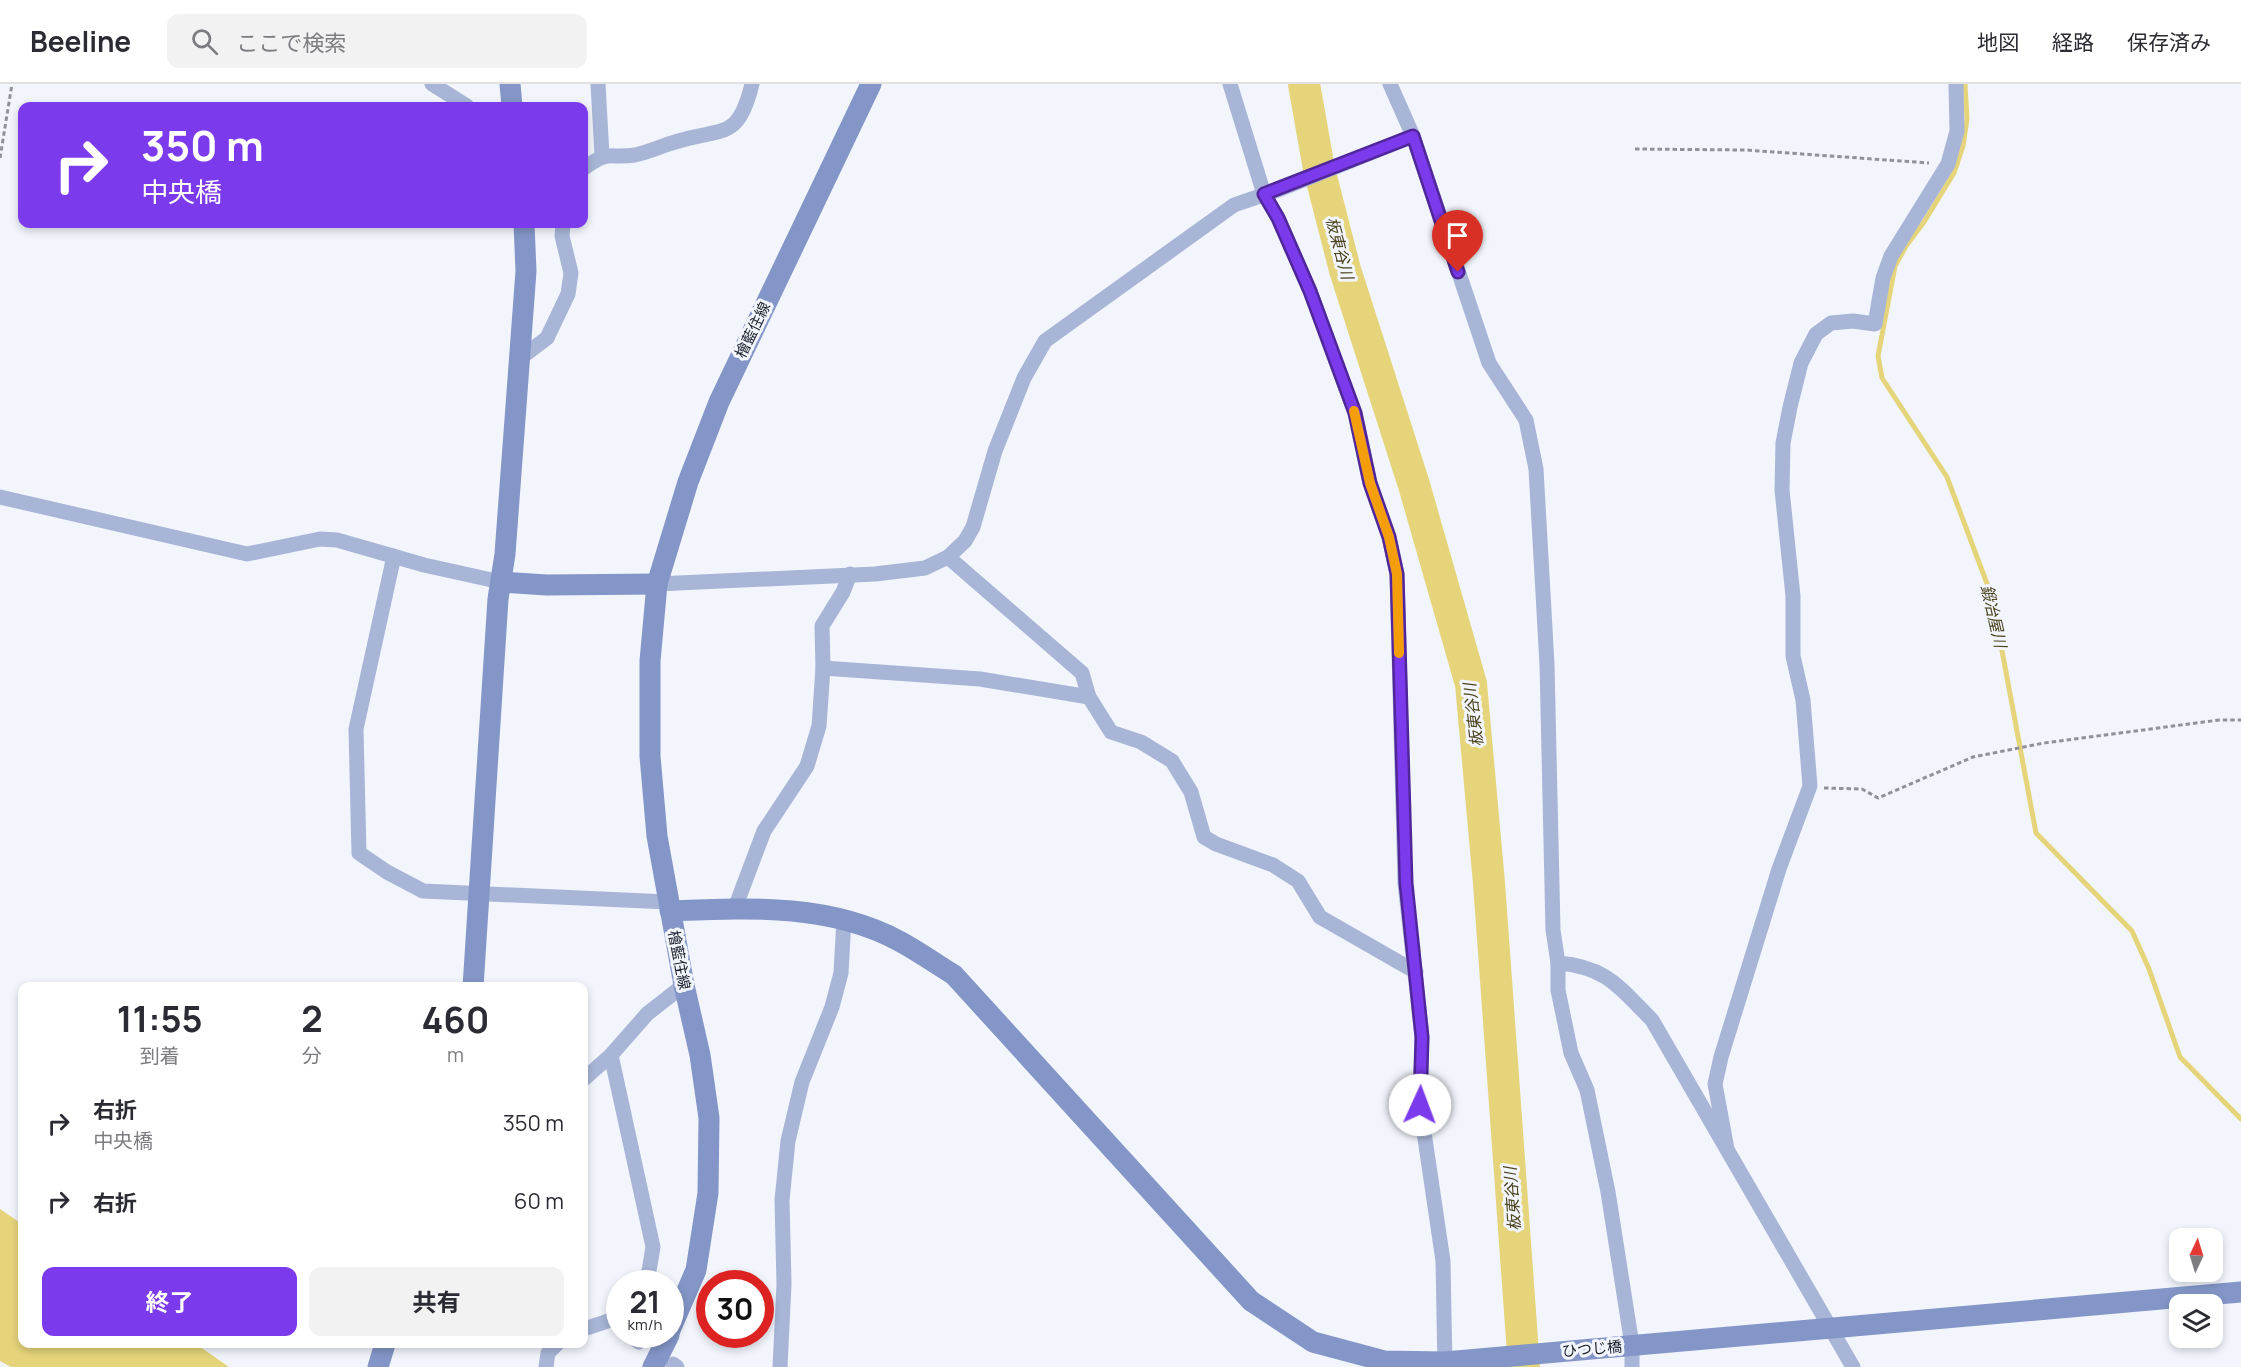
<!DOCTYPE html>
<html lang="ja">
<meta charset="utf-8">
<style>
:root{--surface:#fff;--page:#f2f2f3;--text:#2b2b33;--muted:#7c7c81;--line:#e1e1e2;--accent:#7c3aed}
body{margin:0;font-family:Manrope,"Noto Sans JP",sans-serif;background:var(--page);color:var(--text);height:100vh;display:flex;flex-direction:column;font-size:22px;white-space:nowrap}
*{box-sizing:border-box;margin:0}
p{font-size:20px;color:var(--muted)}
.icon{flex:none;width:33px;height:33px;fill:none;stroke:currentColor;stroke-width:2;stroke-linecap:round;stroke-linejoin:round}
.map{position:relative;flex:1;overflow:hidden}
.side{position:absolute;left:18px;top:898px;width:570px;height:366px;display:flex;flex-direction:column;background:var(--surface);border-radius:12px;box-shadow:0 3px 9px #0003}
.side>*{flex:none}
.top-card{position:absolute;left:18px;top:18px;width:570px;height:126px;border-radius:12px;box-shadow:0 3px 9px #0003;background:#7c3aed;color:#fff;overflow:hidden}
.needle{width:39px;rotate:4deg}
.buttons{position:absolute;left:2169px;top:1144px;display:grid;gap:12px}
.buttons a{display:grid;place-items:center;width:54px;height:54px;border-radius:12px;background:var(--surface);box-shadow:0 3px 9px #0003;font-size:30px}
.speed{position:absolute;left:606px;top:1186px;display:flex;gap:12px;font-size:30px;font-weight:700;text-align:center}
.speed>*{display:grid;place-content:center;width:78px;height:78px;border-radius:50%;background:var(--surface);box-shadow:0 3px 9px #0003;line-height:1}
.speed small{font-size:15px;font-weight:400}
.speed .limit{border:9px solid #d22;background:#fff;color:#111}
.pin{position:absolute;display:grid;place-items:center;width:51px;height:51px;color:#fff;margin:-62px -26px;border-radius:50% 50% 50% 0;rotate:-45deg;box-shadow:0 0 6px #0007}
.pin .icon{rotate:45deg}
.me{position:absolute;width:66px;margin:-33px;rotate:2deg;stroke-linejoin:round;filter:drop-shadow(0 0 4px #0008)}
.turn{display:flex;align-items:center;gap:21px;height:126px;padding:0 24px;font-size:27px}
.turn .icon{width:78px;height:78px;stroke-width:2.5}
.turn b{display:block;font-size:42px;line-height:51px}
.eta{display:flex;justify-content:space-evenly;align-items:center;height:102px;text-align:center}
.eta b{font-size:36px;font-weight:700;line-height:42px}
.cta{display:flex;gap:12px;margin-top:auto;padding:12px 24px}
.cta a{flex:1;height:69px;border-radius:12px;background:var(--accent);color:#fff;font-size:24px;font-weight:700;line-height:69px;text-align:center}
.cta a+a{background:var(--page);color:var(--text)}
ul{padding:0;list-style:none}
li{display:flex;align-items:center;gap:18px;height:78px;padding:0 24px}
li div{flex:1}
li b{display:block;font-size:22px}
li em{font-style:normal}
header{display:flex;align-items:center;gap:36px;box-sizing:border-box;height:84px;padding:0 30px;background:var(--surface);border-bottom:2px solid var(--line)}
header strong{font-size:28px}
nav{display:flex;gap:33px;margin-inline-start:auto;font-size:21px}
.search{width:420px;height:54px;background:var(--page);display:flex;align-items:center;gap:15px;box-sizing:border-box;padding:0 21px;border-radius:12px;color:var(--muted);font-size:22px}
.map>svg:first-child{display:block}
.water{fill:#e5d47a}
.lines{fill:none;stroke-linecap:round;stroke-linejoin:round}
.stream{stroke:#e5d47a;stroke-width:5}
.river{stroke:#e5d47a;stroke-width:32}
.path{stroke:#8f929c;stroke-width:3;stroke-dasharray:4.5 3;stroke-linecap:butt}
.street{stroke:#a8b5d7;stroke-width:15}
.secondary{stroke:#8396c7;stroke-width:21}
.route-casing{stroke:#51269a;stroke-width:15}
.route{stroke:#7c3aed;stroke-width:10}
.slow{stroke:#f59e0b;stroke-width:10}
.labels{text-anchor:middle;stroke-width:6;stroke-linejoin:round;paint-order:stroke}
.street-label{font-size:15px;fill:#181c28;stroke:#f2f5fc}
.water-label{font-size:16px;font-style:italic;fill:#49411b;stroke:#f2f5fc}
</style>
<header>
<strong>Beeline</strong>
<div class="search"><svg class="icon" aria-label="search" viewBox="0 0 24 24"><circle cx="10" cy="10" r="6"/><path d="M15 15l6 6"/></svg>ここで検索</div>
<nav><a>地図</a><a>経路</a><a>保存済み</a></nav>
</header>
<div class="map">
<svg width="2241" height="1283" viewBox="0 0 2241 1283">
<rect width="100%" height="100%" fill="#f2f5fc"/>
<polygon class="water" points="0,1125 22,1140 22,1260 196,1260 229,1283 11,1283 0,1277"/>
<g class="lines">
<polyline class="stream" points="1965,0 1967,35 1963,62 1954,89 1924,138 1906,162 1895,182 1878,272 1882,294 1947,393 1992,513 2036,749 2132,847 2149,885 2180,973 2241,1035"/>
<polyline class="river" points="1304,0 1319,85 1345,186 1414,401 1471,600 1489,799 1524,1283"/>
<g class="path">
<polyline points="1635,65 1746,66 1929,79"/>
<polyline points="0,74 12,0"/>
<polyline points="1824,704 1862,705 1878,714 1973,673 2044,659 2219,636 2241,636"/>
</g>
<g class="street">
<polyline points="432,0 467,22"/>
<polyline points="598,0 602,71"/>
<polyline points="1230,0 1264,110 1278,134 1310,207 1355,329 1370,399 1389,453 1397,490 1405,799 1422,953 1420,1021 1443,1177 1445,1283"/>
<polyline points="1390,0 1413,52 1489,279 1526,336 1536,385 1547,580 1553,846 1558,879 1558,906 1571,969 1587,1006 1608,1108 1632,1261 1632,1283"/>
<path d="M584 84C611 65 607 75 635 71 650 68 661 62 675 58 722 43 738 58 752 0"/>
<polyline points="519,275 547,254 568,210 571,189 562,152 563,140"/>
<polyline points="0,413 247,470 320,455 337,456 424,481 501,498"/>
<polyline points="394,472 356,645 359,769 387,788 423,807 668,818"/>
<polyline points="948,473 1082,589 1089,613"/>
<polyline points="657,500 875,490 925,484 948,473 965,457 973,443 995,367 1024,294 1045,257 1234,121 1278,106 1413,52"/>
<polyline points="823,584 980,595 1089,613 1111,648 1141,658 1172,677 1191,708 1204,753 1216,760 1273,781 1298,797 1320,833 1416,888"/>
<polyline points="735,824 764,747 807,682 819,642 823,584 822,542 843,508 850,490"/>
<path d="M1558 879C1607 883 1619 903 1652 936L1853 1283"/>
<polyline points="611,971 653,1163 649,1187 642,1200"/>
<polyline points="584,995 611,971 647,930 684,901"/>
<polyline points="1727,1065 1715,1000 1721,973 1779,785 1810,702 1803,616 1793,572 1793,512 1782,406 1783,359 1790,323 1801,279 1816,250 1831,239 1853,237 1875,240 1883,194 1891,172 1948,80 1957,47 1956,0"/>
<polyline points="584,1245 620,1233"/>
<polyline points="629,1251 639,1258"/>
<polyline points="673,1280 677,1283"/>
<polyline points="546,1283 548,1269 557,1260"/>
<polyline points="780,1283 784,1200 782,1116 788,1057 802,998 832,923 841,889 844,835"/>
</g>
<g class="secondary">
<polyline points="510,0 512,22"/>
<polyline points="501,498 547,501 657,500"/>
<path d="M670 827C747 824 829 819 899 857 918 867 936 880 954 891L1251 1217 1313 1258 1384 1277 1445 1278 2241 1208"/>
<polyline points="473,903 498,515 505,470 526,187 524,140"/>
<polyline points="670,1246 696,1186 708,1109 709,1034 700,971 684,901 657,752 650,672 650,577 657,500 688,398 719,318 871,0"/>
<polyline points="378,1283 385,1260"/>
<polyline points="653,1283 669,1251"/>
</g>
</g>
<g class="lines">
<g class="route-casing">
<polyline id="route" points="1420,1021 1422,953 1406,799 1397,490 1389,453 1370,399 1355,329 1310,207 1278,134 1264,110 1413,52 1458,188"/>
</g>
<use href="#route" class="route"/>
<polyline class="slow" points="1354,327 1370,399 1389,453 1397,490 1399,569"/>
</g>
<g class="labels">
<g class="street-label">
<text transform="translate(753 246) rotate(-64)" y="5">檜藍住線</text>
<text transform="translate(679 876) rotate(79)" y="5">檜藍住線</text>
<text transform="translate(1592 1265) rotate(-5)" y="5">ひつじ橋</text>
</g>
<g class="water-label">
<text transform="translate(1340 164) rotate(75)" y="6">板東谷川</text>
<text transform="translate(1994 532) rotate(77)" y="6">鍛冶屋川</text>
<text transform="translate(1473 631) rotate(-97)" y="6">板東谷川</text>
<text transform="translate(1512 1115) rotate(-94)" y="6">板東谷川</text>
</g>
</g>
</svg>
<div class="buttons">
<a><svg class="needle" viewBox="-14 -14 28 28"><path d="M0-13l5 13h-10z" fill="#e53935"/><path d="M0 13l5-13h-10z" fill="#7c7c81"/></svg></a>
<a><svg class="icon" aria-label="layers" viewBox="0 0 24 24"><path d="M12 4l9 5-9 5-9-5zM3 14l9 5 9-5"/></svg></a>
</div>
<div class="speed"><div>21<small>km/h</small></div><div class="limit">30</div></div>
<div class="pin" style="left:1458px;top:188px;background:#d93025"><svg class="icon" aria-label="arrive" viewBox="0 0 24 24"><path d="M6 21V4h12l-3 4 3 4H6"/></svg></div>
<svg class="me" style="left:1420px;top:1021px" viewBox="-20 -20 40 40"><circle r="19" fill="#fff"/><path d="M0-13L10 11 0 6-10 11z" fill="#7c3aed"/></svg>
<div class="top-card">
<div class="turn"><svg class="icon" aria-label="right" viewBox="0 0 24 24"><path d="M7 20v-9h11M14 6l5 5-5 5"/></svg><div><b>350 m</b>中央橋</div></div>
</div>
<section class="side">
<div class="eta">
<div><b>11:55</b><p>到着</p></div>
<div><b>2</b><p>分</p></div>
<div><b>460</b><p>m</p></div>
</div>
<ul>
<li><svg class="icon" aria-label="right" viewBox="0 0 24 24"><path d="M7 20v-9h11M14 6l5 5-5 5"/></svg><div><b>右折</b><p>中央橋</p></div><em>350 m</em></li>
<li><svg class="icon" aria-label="right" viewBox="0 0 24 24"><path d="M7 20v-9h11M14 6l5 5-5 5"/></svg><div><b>右折</b></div><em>60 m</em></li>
</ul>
<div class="cta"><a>終了</a><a>共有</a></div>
</section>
</div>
